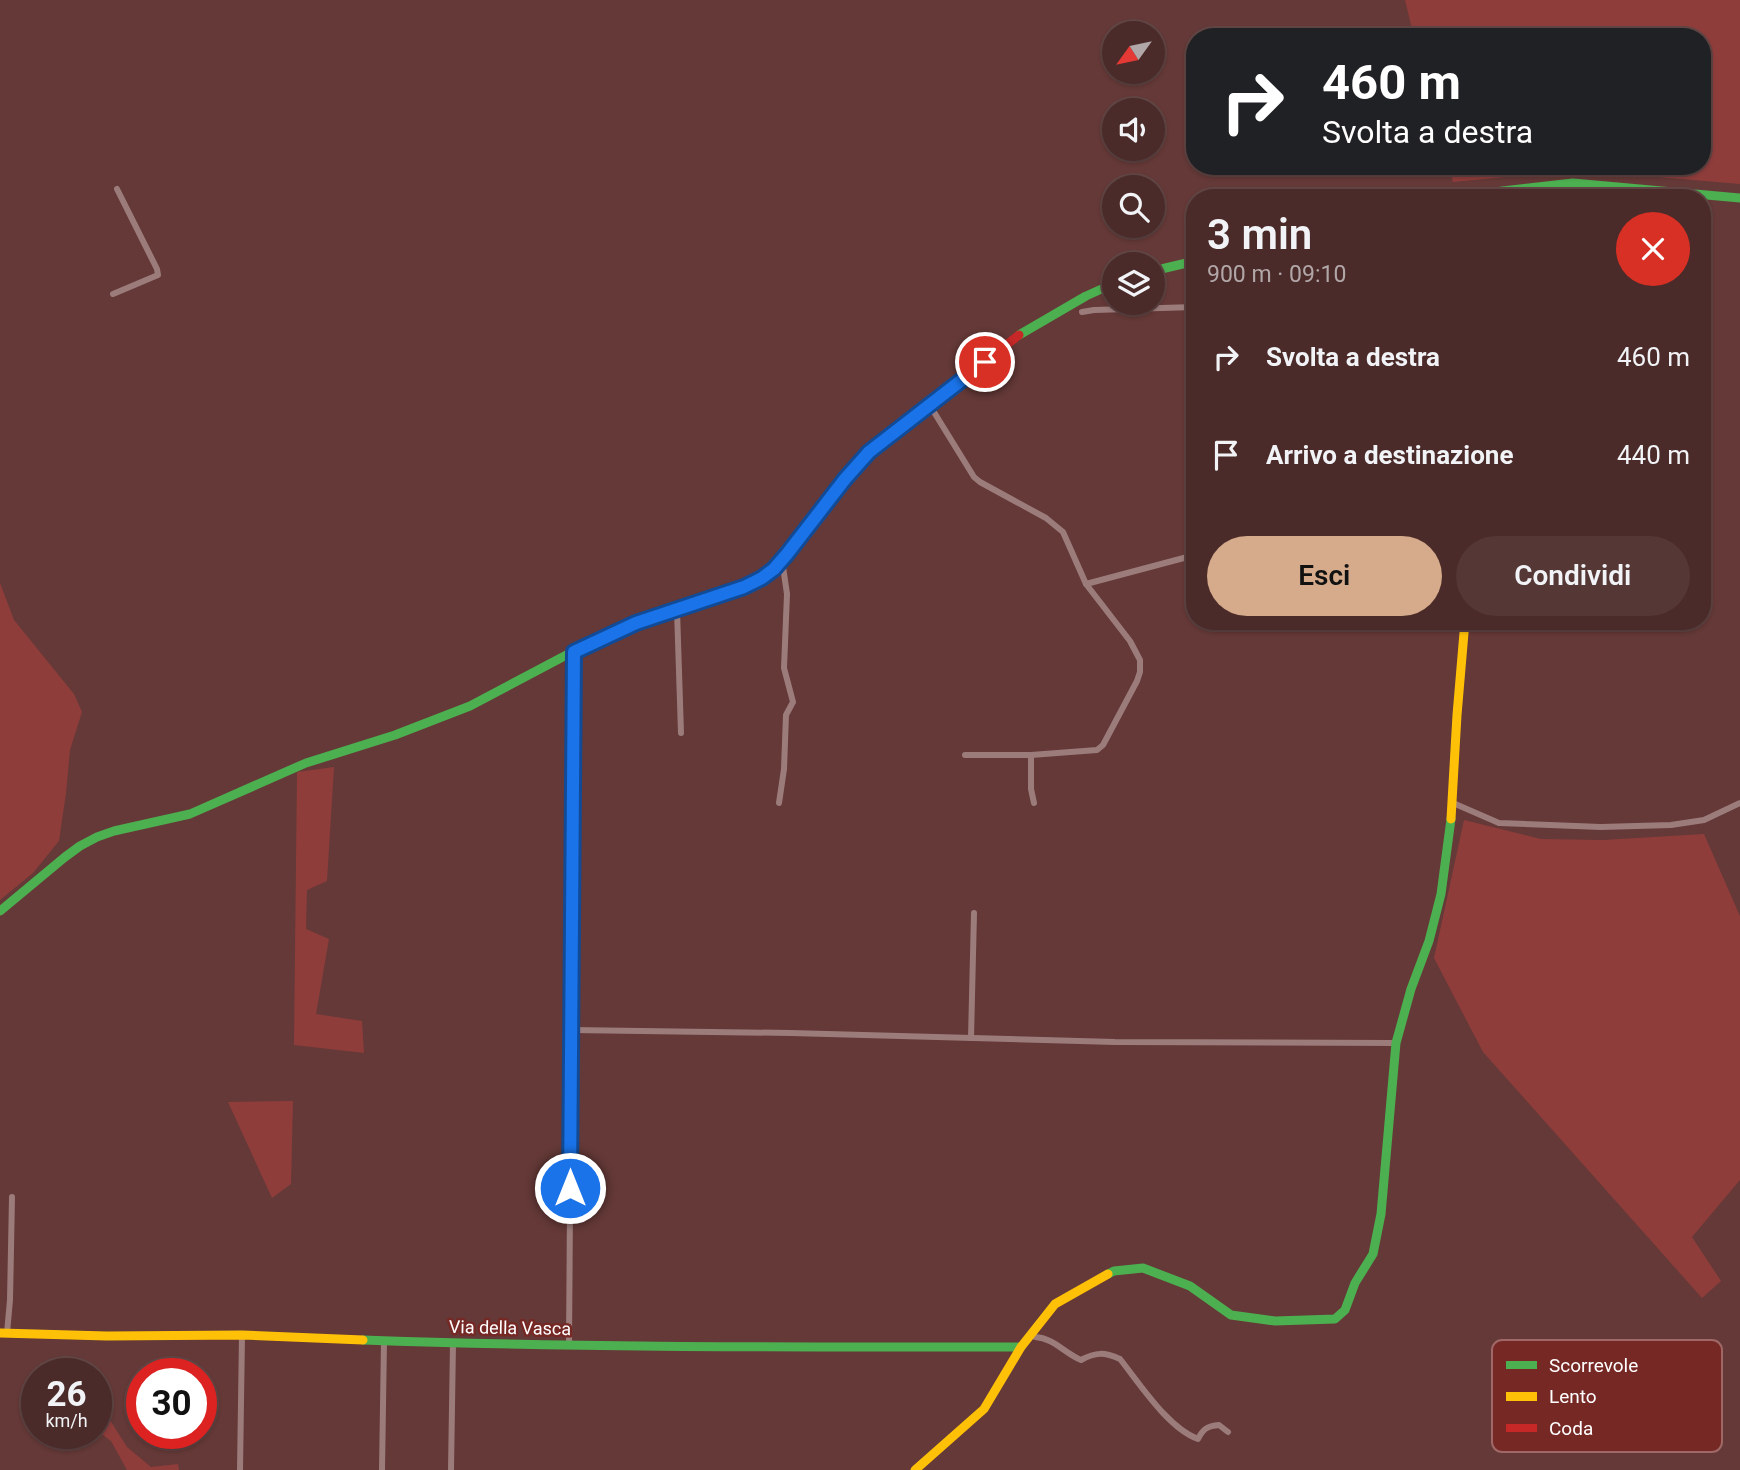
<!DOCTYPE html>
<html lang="it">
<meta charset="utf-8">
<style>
:root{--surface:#4b2b29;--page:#553735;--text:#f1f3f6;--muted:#b2a7a8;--line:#624746;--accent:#d6ab8b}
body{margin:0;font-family:Roboto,sans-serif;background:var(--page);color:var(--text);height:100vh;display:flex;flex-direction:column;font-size:26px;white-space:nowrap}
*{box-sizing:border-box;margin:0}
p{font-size:23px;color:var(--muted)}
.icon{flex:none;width:38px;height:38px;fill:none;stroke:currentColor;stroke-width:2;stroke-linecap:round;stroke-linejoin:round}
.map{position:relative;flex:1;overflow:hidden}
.panel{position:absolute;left:1186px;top:189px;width:525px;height:441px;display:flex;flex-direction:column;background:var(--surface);border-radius:28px;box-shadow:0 2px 5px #0004,0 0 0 2px var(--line)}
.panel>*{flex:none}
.top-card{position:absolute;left:1186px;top:28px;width:525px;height:147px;border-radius:28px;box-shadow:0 2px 5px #0004,0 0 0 2px var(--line);background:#202124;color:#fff;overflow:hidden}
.needle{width:46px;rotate:237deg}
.fabs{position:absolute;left:1102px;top:21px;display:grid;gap:14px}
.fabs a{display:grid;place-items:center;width:63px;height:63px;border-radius:50%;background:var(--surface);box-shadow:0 2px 5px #0004,0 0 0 2px var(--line);font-size:35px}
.speed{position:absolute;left:21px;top:1358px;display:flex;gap:14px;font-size:35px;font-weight:700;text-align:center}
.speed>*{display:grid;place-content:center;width:91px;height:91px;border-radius:50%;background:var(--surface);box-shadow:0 2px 5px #0004,0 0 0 2px var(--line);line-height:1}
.speed small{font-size:18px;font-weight:400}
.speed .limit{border:10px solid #d22;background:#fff;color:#111}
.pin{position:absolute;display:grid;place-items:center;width:60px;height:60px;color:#fff;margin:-30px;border:4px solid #fff;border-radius:50%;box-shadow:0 2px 7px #0007}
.me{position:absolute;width:77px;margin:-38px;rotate:0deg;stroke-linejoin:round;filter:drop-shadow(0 0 5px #0008)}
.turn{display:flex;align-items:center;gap:24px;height:147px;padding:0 21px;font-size:32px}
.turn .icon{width:91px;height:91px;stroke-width:2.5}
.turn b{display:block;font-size:49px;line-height:60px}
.round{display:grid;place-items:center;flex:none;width:74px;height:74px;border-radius:37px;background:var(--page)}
.summary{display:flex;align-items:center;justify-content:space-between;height:119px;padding:0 21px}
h1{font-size:42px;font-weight:600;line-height:52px}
.button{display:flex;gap:14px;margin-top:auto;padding:14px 21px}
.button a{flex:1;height:80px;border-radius:42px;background:var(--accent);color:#111;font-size:28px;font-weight:600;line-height:80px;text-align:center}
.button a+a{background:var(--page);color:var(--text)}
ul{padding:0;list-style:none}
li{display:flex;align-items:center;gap:21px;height:98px;padding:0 21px}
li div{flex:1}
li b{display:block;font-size:26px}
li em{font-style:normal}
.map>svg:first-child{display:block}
.green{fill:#8e3d3b}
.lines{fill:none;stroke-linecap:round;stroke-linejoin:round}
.street{stroke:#9b7c7b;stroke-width:6}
.fast{stroke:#4caf50;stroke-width:9}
.slow{stroke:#ffc107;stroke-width:9}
.jam{stroke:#c62828;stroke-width:9}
.route-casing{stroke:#114b97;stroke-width:18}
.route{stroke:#1a73e8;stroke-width:12}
.labels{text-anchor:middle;stroke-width:5;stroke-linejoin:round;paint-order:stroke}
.street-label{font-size:18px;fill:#fff;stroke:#762825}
.key{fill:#762825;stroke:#9f6866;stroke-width:2}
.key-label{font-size:19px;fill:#fff}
</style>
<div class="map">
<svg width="1740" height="1470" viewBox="0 0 1740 1470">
<rect width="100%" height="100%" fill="#643937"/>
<g class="green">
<polygon points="1405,0 1740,0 1740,184 1576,170 1453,182 1449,166 1703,166 1703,37 1414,37"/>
<polygon points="0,583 14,620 74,694 82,712 70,750 66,793 59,841 33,873 0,900"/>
<polygon points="334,767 327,881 307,890 306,929 329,939 316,1014 362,1021 364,1053 294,1045 297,772"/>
<polygon points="1464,820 1541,839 1603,840 1704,834 1740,916 1740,1180 1692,1237 1721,1281 1702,1298 1483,1052 1434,958"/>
<polygon points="293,1101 291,1184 272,1198 228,1102"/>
<polygon points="96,1398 127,1447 151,1467 178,1464 179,1470 127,1470 111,1441 96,1430"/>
</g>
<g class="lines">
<g class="street">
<polyline points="113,294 158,275 157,269 117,189"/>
<polyline points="1082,312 1094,310 1195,307"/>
<polyline points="929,404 974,477 980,482 1046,518 1063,532 1086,584 1130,641 1140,660 1140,672 1137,681 1103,745 1097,750 1031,755 965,755"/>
<polyline points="1086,584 1195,555"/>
<polyline points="677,610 681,733"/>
<polyline points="1031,755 1031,789 1034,803"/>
<polyline points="779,803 784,769 786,715 793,702 784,668 787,594 782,560"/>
<polyline points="1453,803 1499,823 1601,827 1671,825 1704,820 1740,803"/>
<polyline points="571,1030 791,1033 1115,1042 1396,1043"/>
<polyline points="971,1038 974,913"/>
<polyline points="7,1333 10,1300 12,1197"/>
<path d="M1032 1333 1035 1337C1054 1338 1064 1353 1081 1360 1096 1352 1104 1352 1120 1359 1140 1384 1168 1428 1198 1439 1203 1429 1207 1426 1219 1425L1228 1432"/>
<polyline points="569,1345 574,651"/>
<polyline points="240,1470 242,1335"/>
<polyline points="382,1470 384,1341"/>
<polyline points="451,1470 453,1343"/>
</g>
<g class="fast">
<polyline points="1461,198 1477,194 1573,183 1740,198"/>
<polyline points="1153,271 1195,261"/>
<polyline points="1019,335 1086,296 1115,283"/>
<polyline points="0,911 65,857 80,846 97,837 114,831 190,814 306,763 395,735 470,706 574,651 636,623 744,587 762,578 774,569 825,504"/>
<polyline points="1108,1274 1114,1271 1143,1268 1190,1286 1231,1315 1275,1321 1335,1319 1345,1310 1355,1283 1373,1254 1381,1214 1396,1043 1411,989 1429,941 1441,894 1451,819"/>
<path d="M363 1340C582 1348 802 1347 1021 1347"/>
</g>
<g class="slow">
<polyline points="1451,819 1457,715 1465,621"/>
<polyline points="0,1333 107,1336 242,1335 363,1340"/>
<polyline points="915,1470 984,1409 1021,1347 1055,1304 1108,1274"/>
</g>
<polyline class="jam" points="825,504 869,452 1019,335"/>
</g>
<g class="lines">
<g class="route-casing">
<polyline id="route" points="570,1188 574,652 636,623 744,587 762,578 774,569 787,554 845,479 869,452 985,362"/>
</g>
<use href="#route" class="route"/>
</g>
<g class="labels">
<g class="street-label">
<text transform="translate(510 1328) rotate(1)" y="6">Via della Vasca</text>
</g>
</g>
<rect x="1492" y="1340" width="230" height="112" rx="10" class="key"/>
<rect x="1506" y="1361" width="31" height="8" fill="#4caf50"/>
<rect x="1506" y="1392" width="31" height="9" fill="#ffc107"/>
<rect x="1506" y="1424" width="31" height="8" fill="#c62828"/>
<g class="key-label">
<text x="1549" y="1372">Scorrevole</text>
<text x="1549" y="1403">Lento</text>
<text x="1549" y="1435">Coda</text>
</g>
</svg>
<div class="fabs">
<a><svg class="needle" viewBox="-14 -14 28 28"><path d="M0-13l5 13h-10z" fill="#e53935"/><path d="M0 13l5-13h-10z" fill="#b2a7a8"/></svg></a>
<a><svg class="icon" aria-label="sound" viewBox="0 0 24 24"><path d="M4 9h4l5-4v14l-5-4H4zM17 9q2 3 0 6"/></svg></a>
<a><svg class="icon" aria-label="search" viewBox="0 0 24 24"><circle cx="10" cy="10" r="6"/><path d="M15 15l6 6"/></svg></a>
<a><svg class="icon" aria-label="layers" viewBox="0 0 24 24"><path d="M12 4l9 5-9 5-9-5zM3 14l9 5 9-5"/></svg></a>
</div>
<div class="speed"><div>26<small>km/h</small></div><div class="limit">30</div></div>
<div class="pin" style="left:985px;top:362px;background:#d93025"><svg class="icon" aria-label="arrive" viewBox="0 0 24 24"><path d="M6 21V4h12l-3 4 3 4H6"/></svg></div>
<svg class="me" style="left:570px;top:1188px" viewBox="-20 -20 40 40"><circle r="17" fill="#1a73e8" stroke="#fff" stroke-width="3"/><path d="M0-11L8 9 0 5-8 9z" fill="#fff"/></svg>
<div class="top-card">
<div class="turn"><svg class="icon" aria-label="right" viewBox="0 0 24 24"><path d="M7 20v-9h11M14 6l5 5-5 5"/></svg><div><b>460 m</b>Svolta a destra</div></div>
</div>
<section class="panel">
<div class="summary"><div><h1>3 min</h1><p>900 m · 09:10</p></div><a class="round" style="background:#d93025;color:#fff"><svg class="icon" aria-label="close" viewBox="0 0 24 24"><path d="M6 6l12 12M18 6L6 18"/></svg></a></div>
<ul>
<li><svg class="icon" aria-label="right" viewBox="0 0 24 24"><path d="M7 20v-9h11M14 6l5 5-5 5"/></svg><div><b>Svolta a destra</b></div><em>460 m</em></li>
<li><svg class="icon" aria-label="arrive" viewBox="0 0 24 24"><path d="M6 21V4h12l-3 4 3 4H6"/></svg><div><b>Arrivo a destinazione</b></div><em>440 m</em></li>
</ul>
<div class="button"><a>Esci</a><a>Condividi</a></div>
</section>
</div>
